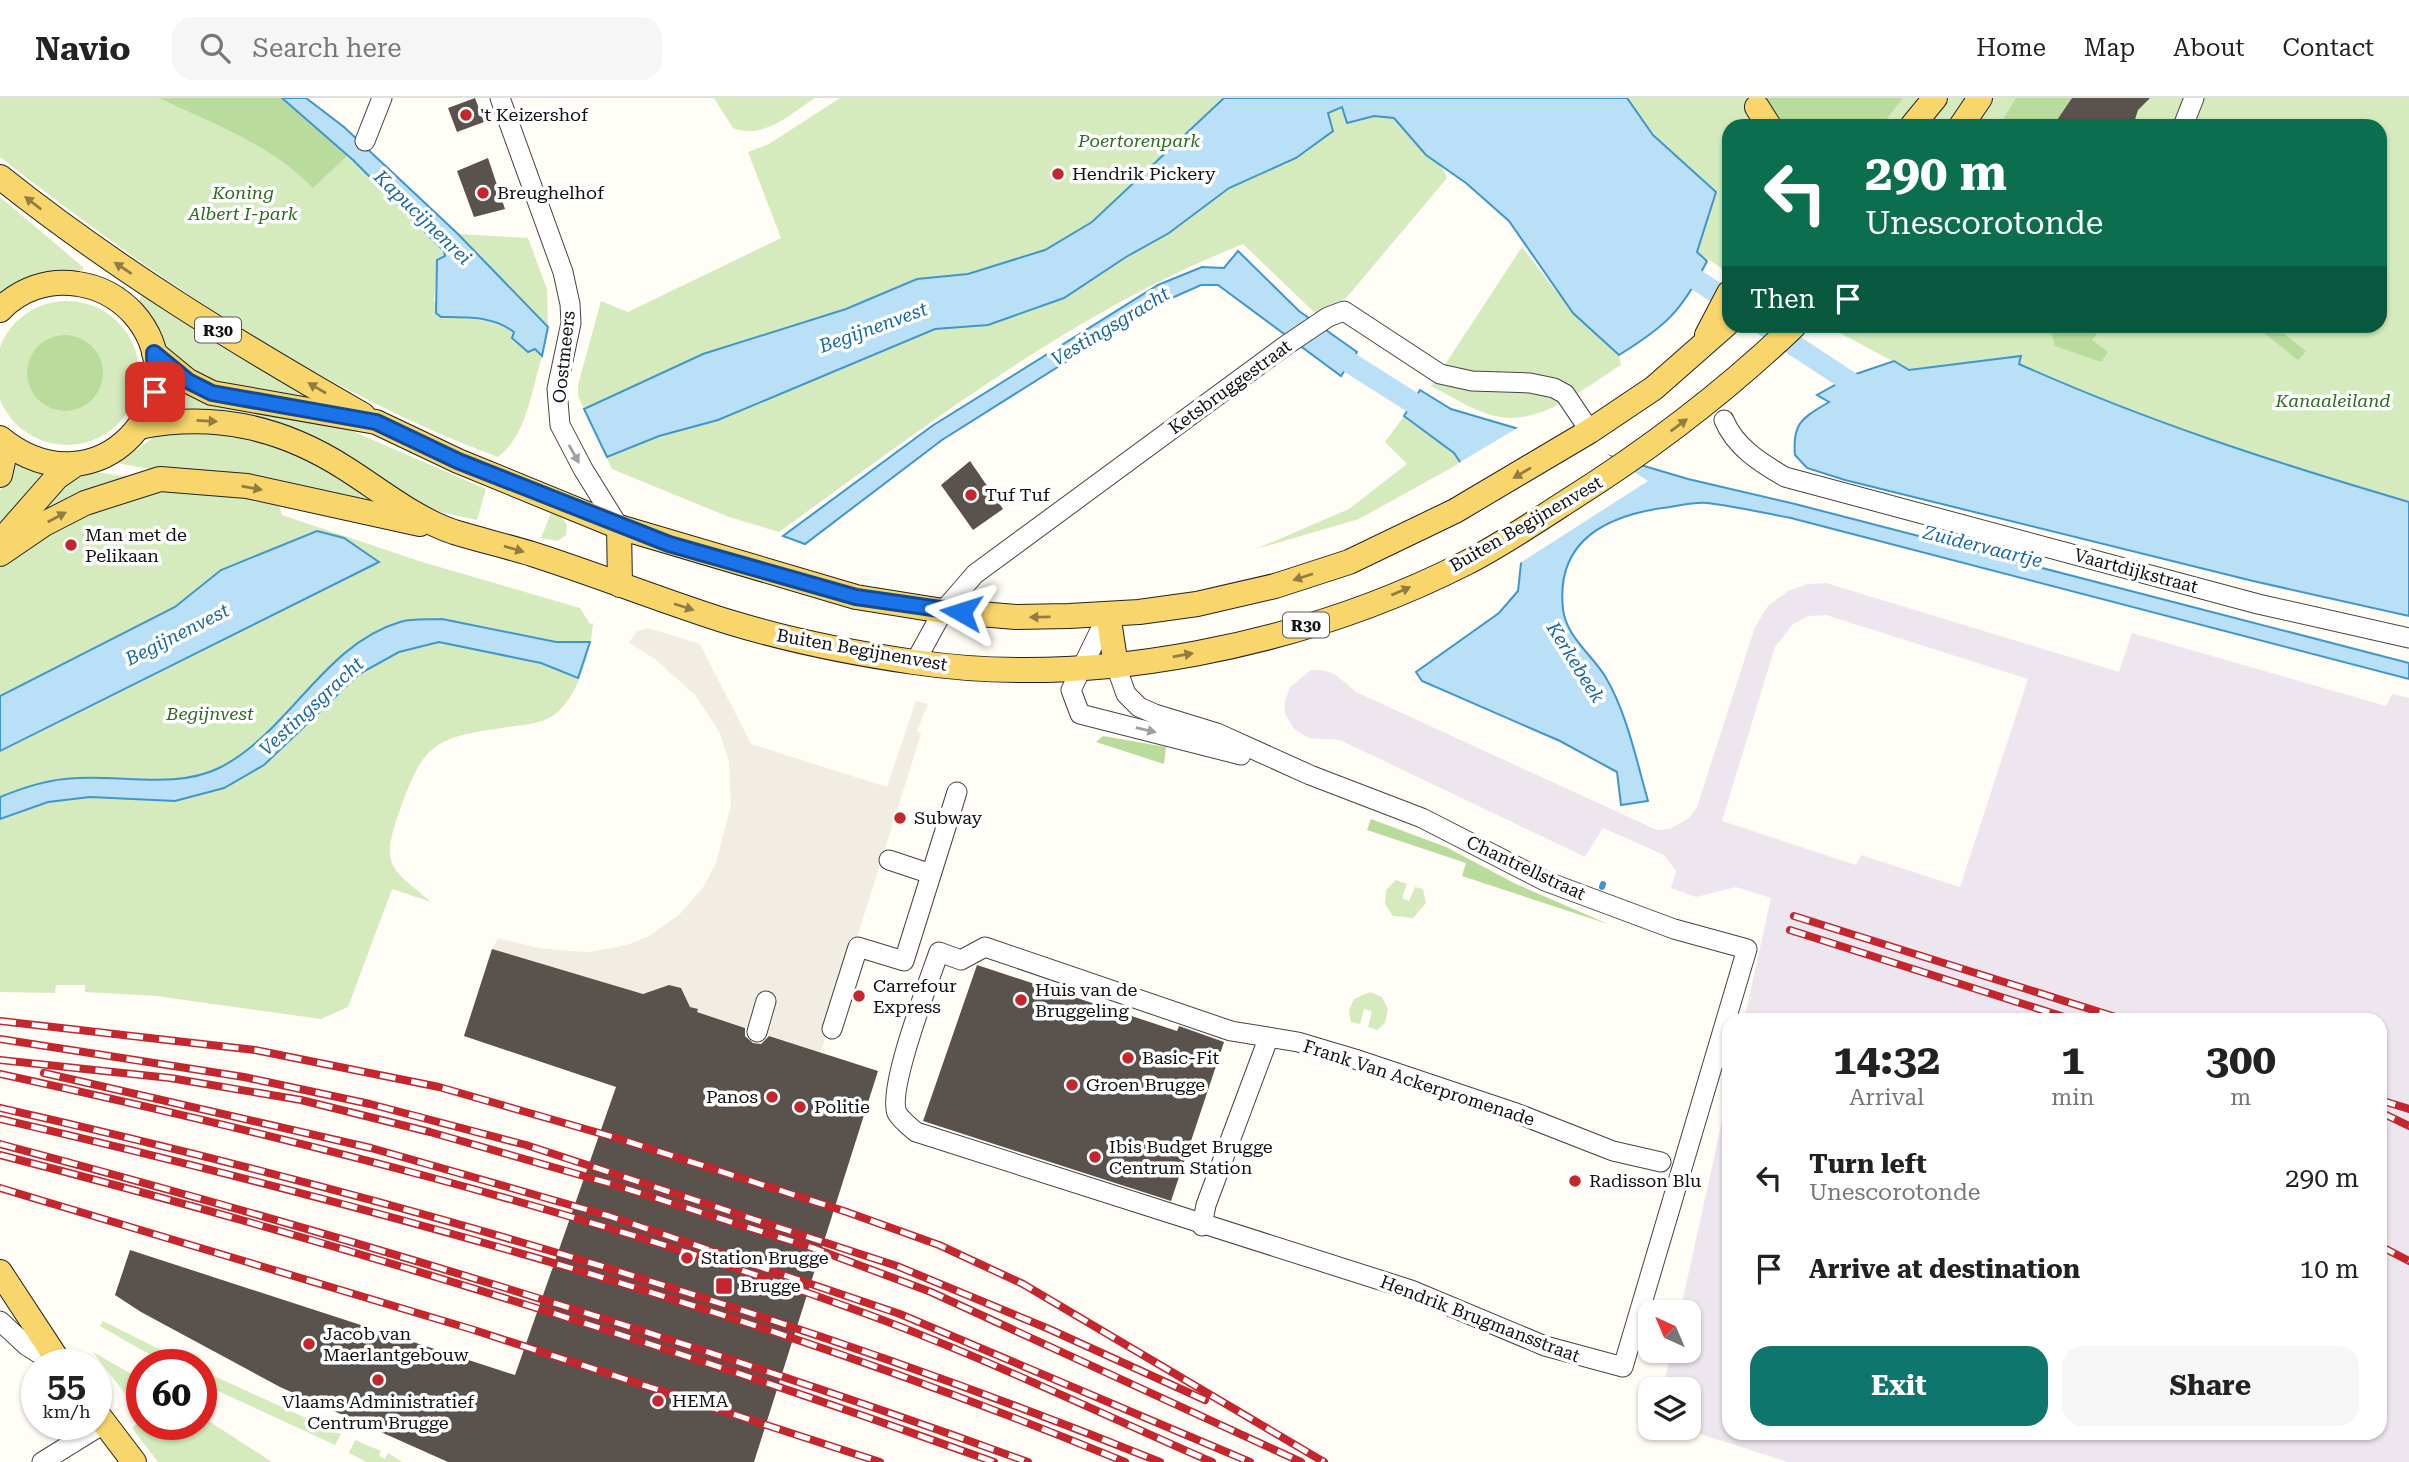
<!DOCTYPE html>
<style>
:root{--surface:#fff;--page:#f6f6f6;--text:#222;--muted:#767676;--line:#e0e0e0;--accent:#0f766e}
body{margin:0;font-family:"Roboto Serif",serif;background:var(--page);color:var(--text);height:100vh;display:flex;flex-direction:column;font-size:26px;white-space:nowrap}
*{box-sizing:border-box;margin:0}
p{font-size:23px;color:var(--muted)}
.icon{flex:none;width:38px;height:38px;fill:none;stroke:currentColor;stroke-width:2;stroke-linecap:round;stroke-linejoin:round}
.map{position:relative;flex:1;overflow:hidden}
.drawer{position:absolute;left:1722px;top:915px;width:665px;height:427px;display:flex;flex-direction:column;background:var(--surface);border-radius:21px;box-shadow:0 2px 5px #0004}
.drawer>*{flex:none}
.top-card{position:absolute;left:1722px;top:21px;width:665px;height:214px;border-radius:21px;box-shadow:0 2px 5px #0004;background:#0b6e4f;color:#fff;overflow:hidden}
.needle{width:46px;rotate:316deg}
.buttons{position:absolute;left:1638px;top:1202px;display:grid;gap:14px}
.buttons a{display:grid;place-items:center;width:63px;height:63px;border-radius:14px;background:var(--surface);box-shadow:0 2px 5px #0004;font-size:35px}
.speed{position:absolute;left:21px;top:1251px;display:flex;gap:14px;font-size:35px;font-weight:700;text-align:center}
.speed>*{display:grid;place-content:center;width:91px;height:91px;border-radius:50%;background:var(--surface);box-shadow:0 2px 5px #0004;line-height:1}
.speed small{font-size:18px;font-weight:400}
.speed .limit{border:10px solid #d22;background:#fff;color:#111}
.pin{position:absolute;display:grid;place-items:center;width:60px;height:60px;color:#fff;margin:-30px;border-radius:14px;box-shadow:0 4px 10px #0006}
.me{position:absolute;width:77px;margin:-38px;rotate:276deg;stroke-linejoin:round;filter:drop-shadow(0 0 5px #0008)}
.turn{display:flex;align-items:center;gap:24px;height:147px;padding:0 28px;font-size:32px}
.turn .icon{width:91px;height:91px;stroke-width:2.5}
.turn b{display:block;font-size:49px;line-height:60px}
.then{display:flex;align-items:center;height:66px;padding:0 28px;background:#0003;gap:14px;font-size:26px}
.eta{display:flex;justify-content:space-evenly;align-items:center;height:119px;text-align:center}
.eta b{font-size:42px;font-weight:700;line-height:49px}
.action{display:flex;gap:14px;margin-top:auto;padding:14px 28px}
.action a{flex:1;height:80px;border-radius:21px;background:var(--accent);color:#fff;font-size:28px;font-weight:700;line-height:80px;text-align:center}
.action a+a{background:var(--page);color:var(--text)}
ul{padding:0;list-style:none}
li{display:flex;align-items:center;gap:21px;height:91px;padding:0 28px}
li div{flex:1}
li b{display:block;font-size:26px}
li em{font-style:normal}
header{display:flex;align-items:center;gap:42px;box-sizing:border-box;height:98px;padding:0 35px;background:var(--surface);border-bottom:2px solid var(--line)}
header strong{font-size:33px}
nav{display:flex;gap:38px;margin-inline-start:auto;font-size:24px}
.search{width:490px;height:63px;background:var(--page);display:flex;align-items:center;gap:18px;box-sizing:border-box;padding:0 24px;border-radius:21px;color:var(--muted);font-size:26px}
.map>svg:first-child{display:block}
.industrial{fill:#eee6ef;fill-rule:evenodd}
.green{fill:#d5ebbd}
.forest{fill:#b9dc9c}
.plaza{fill:#f1ede2}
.water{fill:#b9e0f7;stroke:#3f96cf;stroke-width:2}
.pier{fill:#fffdf5}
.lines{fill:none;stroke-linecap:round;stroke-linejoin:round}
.stream{stroke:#3f96cf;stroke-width:6}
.canal{stroke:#b9e0f7;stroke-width:21}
.building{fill:#5a524d}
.minor-casing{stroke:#444;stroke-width:21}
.major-casing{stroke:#222;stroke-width:26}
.minor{stroke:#fff;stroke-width:19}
.major{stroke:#f9d66b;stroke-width:24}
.rail-casing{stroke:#c4262e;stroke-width:8}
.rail{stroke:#fff;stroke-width:5;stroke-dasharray:16;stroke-linecap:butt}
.oneway{fill:#917d42}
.oneway2{fill:#a0a0a0}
.route-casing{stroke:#114b97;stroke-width:18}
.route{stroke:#1a73e8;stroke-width:12}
.poi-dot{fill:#c4262e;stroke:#fff;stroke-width:2.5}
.labels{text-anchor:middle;stroke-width:7;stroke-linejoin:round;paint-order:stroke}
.shield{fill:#fff;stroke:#585858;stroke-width:2}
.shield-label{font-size:16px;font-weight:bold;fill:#111}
.poi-label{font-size:18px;fill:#111;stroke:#fff;text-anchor:start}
.park-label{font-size:18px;font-style:italic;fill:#2f6b1f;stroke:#fff}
.street-label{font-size:18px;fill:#111;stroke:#fff}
.water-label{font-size:19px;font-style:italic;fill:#1768a6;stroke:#fff}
</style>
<header>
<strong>Navio</strong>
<div class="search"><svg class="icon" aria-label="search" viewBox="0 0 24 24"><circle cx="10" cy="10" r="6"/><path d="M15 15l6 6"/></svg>Search here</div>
<nav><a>Home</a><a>Map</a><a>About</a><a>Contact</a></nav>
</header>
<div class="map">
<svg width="2409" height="1364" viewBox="0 0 2409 1364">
<rect width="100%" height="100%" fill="#fffdf5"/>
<path class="industrial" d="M1826 485 2119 574 2132 535 2386 608 2392 596 2409 600V1364H1788L1681 1330H1689V1292L1663 1291 1671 1253H1689V1214H1680L1729 992V1335H2380V922H1744L1771 800 1736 789 1696 799 1671 790 1676 773 1664 757 1603 730 1585 759 1340 642 1309 640 1294 631 1285 616V603L1290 589 1311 572H1322L1335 576 1356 594 1657 732 1670 731 1689 720 1697 709 1755 529 1768 508 1788 493 1808 486ZM1826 517 2028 581 1960 789 1861 757 1856 767 1722 723 1775 549 1793 526 1808 518Z"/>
<g class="green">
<path d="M0 0H282L353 62 445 153 446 158 437 162 434 203 441 219C484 220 511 224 542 258 532 291 527 337 498 359 316 291 152 178 0 59Z"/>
<path d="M714 0H815C790 16 764 42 733 30Z"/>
<path d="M840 0H1411L1447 80 1347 199 1316 216 1243 146C1072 214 927 327 779 434L729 419 612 371 578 298V287L601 203 628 214 781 140 748 54 769 46Z"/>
<path d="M1627 0H2409V404C2276 365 2146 323 2018 266L2021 258 1909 272 1827 228H2380V28H1729V175L1697 154 1672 57 1632 10Z"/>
<polygon points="0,99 83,169 83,172 35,177 0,195"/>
<polygon points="458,136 528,140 547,191 548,229"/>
<path d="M1522 149 1573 215 1619 257 1621 267C1585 289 1540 329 1495 318 1473 313 1451 298 1431 288Z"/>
<polygon points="145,194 326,306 212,287 169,253 155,224 139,202"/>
<circle cx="67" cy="275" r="72"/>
<polygon points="169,281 345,330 486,391 477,422 426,411 338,356 165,315"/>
<polygon points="1404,318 1454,355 1460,365 1359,421 1256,451 1349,411 1407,366 1385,344"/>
<polygon points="163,333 263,337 381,401 375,410 264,379 160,373 117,365"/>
<polygon points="16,366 46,377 0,432 0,393"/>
<path d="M96 374 136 380 23 427C45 404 63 381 96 374Z"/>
<path d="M151 390 278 403 282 417 422 464 580 510 590 526 593 525C591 553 578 600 554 617 541 626 523 627 508 629 432 640 424 644 398 717 380 770 392 770 431 804L392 791 348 909 321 921 156 898 85 894V887H56L55 895 0 894V470L40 438Z"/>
<polygon points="551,415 561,419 567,427 566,437 558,443 541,440"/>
<polygon points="1396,782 1407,786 1402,800 1409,803 1415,789 1423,791 1426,805 1413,820 1393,818 1385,806 1386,792"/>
<polygon points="1370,894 1382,899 1388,911 1385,925 1377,932 1368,929 1372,913 1364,911 1360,926 1351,924 1349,912 1354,901"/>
<polygon points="103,1223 191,1267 168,1267 100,1228"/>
<polygon points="93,1254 142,1282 142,1318"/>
<polygon points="201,1272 341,1336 335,1347 201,1285"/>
<polygon points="201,1318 272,1364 158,1364 132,1330 142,1322 142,1326 201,1326"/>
<polygon points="355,1342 381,1353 379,1358 385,1361 388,1355 402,1364 366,1364 349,1355"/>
</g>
<g class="forest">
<path d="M159 0H282L348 57 313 90C270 46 214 26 159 0Z"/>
<polygon points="1760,0 1903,0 1881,28 1774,28"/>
<polygon points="2016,0 2072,0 2053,28 1999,28"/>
<polygon points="2064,228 2103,228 2092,242 2108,254 2101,264 2055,248 2051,234"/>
<polygon points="2255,228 2274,228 2306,253 2298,262"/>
<circle cx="65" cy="275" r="38"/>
<polygon points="1103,638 1166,649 1164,666 1096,644"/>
<polygon points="1371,721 1446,749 1516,786 1608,826 1462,778 1466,765 1367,732"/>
</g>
<polygon class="plaza" points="648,530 700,546 751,646 887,689 916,603 928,606 917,633 921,636 821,954 697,914 697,911 684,907 681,890 669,887 658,892 657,898 644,894 643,896 492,851 498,840 539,850 570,853 589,854 627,847 649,838 680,816 704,788 716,765 731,707 729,664 720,635 695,597 655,561 629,545 637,533"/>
<g class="water">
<path d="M282 0H306L344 29 458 136 548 229 542 258 535 251 528 254 512 240 514 234C492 218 467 219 441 219L436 215 437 162 445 158 444 153 353 62Z"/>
<path d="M1224 0H1627L1653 37 1716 94 1697 154 1707 163C1682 213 1666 228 1619 257L1573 215 1509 123 1466 85 1426 57 1394 20 1374 18 1347 25 1342 9 1328 15 1333 33 1296 60 1229 90 1169 135 1126 159 1064 200 988 227 935 231 718 322 659 338 607 359 584 311 703 256 846 211 917 181 968 176 1045 152 1092 124Z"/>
<polygon points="1238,153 1299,213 1357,254 1341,278 1218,187 1201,187 1156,207 942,342 805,446 783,438 932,328 1158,187 1202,169 1224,170"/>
<path d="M2021 258 2019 266C2146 323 2276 365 2409 404V518L2253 483 1845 382 1807 370 1795 357C1792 324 1803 320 1829 304L1817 297 1853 277 1894 263 1909 272Z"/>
<path d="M1420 292 1451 311 1688 381 1795 406 2409 565V581L1791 420C1763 415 1735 408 1707 405 1696 404 1682 407 1670 409 1611 416 1555 439 1563 511 1566 538 1591 556 1605 578 1627 615 1636 661 1648 703L1621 707 1617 674 1560 643 1422 583 1416 574 1499 515 1518 493 1521 465 1497 419 1454 355 1404 318Z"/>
<polygon points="317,433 344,440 379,464 0,653 0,598 175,509 221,472"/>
<path d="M442 521 556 544H590L578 580 541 565 439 544 399 554 359 576 264 667 224 690 175 703 90 699 48 704 0 721V699C25 689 49 681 77 680 123 677 176 691 219 670 289 635 323 547 400 524 412 520 429 522 442 521Z"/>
</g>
<polygon class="pier" points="1519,329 1601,352 1648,383 1517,467 1494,421 1457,366"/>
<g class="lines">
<polyline class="stream" points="1602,789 1603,786"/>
<g class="canal">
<polyline points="1675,168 1729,203"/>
<polyline points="1765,228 1859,290 1870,294"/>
<polyline points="1328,251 1434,318"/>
</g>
</g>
<g class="building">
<polygon points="475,0 484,24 457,34 448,10"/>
<polygon points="2072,0 2150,0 2138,12 2133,28 2053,28"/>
<polygon points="488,60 505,111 474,119 457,73"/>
<polygon points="970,363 1003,411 973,432 941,387"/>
<polygon points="492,851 643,896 669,887 681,890 690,909 698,911 697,914 745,930 745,938 753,945 761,946 769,938 878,973 754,1364 448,1364 280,1289 141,1214 115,1197 130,1152 515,1277 616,989 464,938"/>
<polygon points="977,867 1177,933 1179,928 1224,944 1171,1103 923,1023"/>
</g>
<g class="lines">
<g class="minor-casing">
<g id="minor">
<polyline points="500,0 563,174 570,206 571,225 557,291 560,327 583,371 619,429"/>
<polyline points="2183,28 2194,0"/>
<polyline points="365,43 382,0"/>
<path d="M1724 322C1735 349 1761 365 1785 379L2258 506 2409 540"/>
<polyline points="1108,516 1071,592 1080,616 1241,657"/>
<polyline points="915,564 943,513 975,476 1285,248 1328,219 1344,213 1440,276 1472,283 1530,285 1554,290 1565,296 1590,333"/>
<path d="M1116 568 1126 596 1139 609 1155 616 1217 635 1310 677 1422 720 1545 783 1674 831 1747 851 1623 1269 1545 1248 1411 1192 916 1034C910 1029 901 1022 897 1015 887 991 929 883 939 854L961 862 985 849 1231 933 1298 944 1355 961 1516 1015 1613 1053 1661 1064"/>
<polyline points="889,762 931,776"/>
<polyline points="832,931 858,849 904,863 957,694"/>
<polyline points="757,934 766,903"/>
<polyline points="1202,1128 1206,1107 1268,941"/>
<polyline points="0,1223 27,1248 57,1267"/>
<polyline points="42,1364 105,1325"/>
</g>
</g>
<g class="major-casing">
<g id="major">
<polyline points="1757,9 1769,28"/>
<polyline points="1912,28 1935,0"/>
<polyline points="1961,28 1980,0"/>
<path d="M0 79C114 170 237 245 363 317"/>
<path d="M0 212C20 191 49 181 78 186 99 189 118 199 133 215 205 296 99 421 0 340"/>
<polyline points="1707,237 1729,195"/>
<polyline points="154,255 188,283 212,295 376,324 458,363 619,429 856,499 943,513 1016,519 1069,518 1139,514 1197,506 1275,488 1349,464 1455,413 1590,333 1654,290 1729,224"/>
<path d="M139 329C214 314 281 329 345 370 380 392 415 421 454 434 480 442 506 448 532 456 598 477 662 503 729 524 788 542 852 555 914 564 1094 591 1304 547 1466 465 1501 447 1534 425 1566 404 1649 352 1724 295 1794 228"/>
<polyline points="0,377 4,359 1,341"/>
<polyline points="619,429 620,487"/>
<polyline points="0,444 57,379 73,368"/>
<polyline points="0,456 44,426 85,405 160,381 247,388 420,426"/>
<polyline points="1108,516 1116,568"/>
<polyline points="0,1174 61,1267"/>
<polyline points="96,1314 134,1364"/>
</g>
</g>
<use href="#minor" class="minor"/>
<use href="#major" class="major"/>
<g class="rail-casing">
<g id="rail">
<polyline points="1794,818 2125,922"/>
<polyline points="1790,832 2074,922"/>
<polyline points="0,923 255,952 439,989 620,1041 844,1113 939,1147 1023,1186 1324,1364"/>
<polyline points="0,941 244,979 370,1006 526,1047 897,1168 1049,1231 1205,1302"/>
<polyline points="0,962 170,980 301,1002 430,1034 612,1086 816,1151 931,1194 1301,1364"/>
<polyline points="44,975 371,1050 609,1118 900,1216 1250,1364"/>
<path d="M0 976C288 1039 575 1110 853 1211 975 1255 1093 1312 1212 1364"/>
<polyline points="2380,1002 2409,1011"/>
<path d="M0 1010C394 1099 785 1213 1160 1364"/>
<polyline points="2380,1014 2409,1028"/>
<path d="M0 1021C381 1110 762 1214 1125 1364"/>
<path d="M0 1046C347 1138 691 1242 1028 1364"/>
<path d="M0 1057C336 1143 668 1247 994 1364"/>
<polyline points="0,1090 474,1232 880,1364"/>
<polyline points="2380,1148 2409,1163"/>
</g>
</g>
<use href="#rail" class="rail"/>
</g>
<defs><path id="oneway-solid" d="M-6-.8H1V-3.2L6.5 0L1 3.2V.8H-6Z" transform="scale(1.75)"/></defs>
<g class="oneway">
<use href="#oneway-solid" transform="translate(33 105) rotate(-142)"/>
<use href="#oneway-solid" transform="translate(123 170) rotate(-146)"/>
<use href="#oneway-solid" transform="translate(317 290) rotate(-150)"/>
<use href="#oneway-solid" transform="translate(207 323) rotate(3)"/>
<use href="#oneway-solid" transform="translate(1679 327) rotate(-37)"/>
<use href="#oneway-solid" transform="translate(1522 375) rotate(149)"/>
<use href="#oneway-solid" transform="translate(252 390) rotate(10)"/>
<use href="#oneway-solid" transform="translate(57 419) rotate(-28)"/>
<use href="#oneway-solid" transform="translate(514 451) rotate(16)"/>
<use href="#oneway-solid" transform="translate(1303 479) rotate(162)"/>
<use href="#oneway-solid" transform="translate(1401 493) rotate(-23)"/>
<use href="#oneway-solid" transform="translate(684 509) rotate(18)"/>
<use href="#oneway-solid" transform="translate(1040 519) rotate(179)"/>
<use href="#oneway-solid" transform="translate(1183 557) rotate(-10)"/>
</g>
<g class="oneway2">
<use href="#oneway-solid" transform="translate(574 356) rotate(61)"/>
<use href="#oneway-solid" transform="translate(1146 632) rotate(13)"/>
</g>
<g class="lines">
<g class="route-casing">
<polyline id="route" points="155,294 154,255 188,283 212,295 376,324 458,363 669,446 856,499 961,514"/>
</g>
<use href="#route" class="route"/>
</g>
<g class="poi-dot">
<circle cx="466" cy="17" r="7"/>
<circle cx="1058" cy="76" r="7"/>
<circle cx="483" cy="95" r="7"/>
<circle cx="971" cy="397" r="7"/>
<circle cx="71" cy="447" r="7"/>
<circle cx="900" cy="720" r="7"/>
<circle cx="859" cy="898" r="7"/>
<circle cx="1021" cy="902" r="7"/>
<circle cx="1128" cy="960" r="7"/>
<circle cx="1072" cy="987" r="7"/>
<circle cx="772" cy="999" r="7"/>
<circle cx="800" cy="1009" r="7"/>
<circle cx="1095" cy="1059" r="7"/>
<circle cx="1575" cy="1083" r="7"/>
<circle cx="687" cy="1160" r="7"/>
<rect x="715" y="1179" width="18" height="18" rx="3.5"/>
<circle cx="309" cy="1246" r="7"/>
<circle cx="378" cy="1282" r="7"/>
<circle cx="658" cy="1303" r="7"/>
</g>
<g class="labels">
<g class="shield">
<rect x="195" y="219.5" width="46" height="25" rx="5"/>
<rect x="1283" y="514.5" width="46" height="25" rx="5"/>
</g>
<g class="shield-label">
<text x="218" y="238">R30</text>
<text x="1306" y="533">R30</text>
</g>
<g class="poi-label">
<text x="480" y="23">'t Keizershof</text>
<text x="1072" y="82">Hendrik Pickery</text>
<text x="497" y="101">Breughelhof</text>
<text x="985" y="403">Tuf Tuf</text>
<text x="85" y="443">Man met de<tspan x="85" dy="21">Pelikaan</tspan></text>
<text x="914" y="726">Subway</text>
<text x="873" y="894">Carrefour<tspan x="873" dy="21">Express</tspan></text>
<text x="1035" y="898">Huis van de<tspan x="1035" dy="21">Bruggeling</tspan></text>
<text x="1142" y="966">Basic-Fit</text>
<text x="1086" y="993">Groen Brugge</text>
<text x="758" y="1005" text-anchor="end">Panos</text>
<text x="814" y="1015">Politie</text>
<text x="1109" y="1055">Ibis Budget Brugge<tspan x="1109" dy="21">Centrum Station</tspan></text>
<text x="1589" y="1089">Radisson Blu</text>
<text x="701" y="1166">Station Brugge</text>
<text x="740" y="1194">Brugge</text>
<text x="323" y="1242">Jacob van<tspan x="323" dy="21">Maerlantgebouw</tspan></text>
<text x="672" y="1309">HEMA</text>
<text x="378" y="1310" text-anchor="middle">Vlaams Administratief<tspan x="378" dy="21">Centrum Brugge</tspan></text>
</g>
<g class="park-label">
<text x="1139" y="49">Poertorenpark</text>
<text x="243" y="101">Koning<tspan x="243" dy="21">Albert I-park</tspan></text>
<text x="2333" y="309">Kanaaleiland</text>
<text x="210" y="622">Begijnvest</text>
</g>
<g class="street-label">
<text transform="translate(564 259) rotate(-84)" y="6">Oostmeers</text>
<text transform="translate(1230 289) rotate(-36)" y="6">Ketsbruggestraat</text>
<text transform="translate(1526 426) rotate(-30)" y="6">Buiten Begijnenvest</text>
<text transform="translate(2136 473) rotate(15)" y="6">Vaartdijkstraat</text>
<text transform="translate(862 552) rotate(10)" y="6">Buiten Begijnenvest</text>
<text transform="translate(1526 770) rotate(25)" y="6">Chantrellstraat</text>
<text transform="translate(1419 985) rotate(18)" y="6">Frank Van Ackerpromenade</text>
<text transform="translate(1480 1221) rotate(21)" y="6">Hendrik Brugmansstraat</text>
</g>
<g class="water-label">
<text transform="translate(423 119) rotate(44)" y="7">Kapucijnenrei</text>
<text transform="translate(1110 228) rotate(-31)" y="7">Vestingsgracht</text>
<text transform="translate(873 229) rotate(-20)" y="7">Begijnenvest</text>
<text transform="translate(1983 448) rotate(14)" y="7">Zuidervaartje</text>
<text transform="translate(177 536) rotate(-27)" y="7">Begijnenvest</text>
<text transform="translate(1576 564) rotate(58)" y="7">Kerkebeek</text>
<text transform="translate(311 608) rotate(-43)" y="7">Vestingsgracht</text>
</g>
</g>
</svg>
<div class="buttons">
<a><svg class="needle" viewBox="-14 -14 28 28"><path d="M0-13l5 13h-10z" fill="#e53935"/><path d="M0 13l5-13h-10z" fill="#767676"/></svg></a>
<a><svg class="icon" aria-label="layers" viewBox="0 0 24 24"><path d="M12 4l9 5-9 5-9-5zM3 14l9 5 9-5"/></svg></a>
</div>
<div class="speed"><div>55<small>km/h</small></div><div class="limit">60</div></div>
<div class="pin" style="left:155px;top:294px;background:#d93025"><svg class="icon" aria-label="arrive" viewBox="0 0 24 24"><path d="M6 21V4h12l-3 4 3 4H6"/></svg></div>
<svg class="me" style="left:961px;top:514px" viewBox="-20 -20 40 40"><path d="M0-17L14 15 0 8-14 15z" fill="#1a73e8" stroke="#fff" stroke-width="4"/></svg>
<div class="top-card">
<div class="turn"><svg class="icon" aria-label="left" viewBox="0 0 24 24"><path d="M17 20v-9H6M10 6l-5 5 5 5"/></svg><div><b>290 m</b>Unescorotonde</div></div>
<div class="then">Then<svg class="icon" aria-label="arrive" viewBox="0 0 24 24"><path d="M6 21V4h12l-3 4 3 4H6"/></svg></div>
</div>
<section class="drawer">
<div class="eta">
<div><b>14:32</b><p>Arrival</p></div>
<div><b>1</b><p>min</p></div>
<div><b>300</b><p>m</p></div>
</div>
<ul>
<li><svg class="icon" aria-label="left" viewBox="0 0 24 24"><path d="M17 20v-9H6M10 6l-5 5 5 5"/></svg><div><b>Turn left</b><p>Unescorotonde</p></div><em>290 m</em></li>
<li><svg class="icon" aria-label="arrive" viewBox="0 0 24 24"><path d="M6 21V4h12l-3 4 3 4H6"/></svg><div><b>Arrive at destination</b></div><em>10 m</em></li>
</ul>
<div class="action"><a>Exit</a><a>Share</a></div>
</section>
</div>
